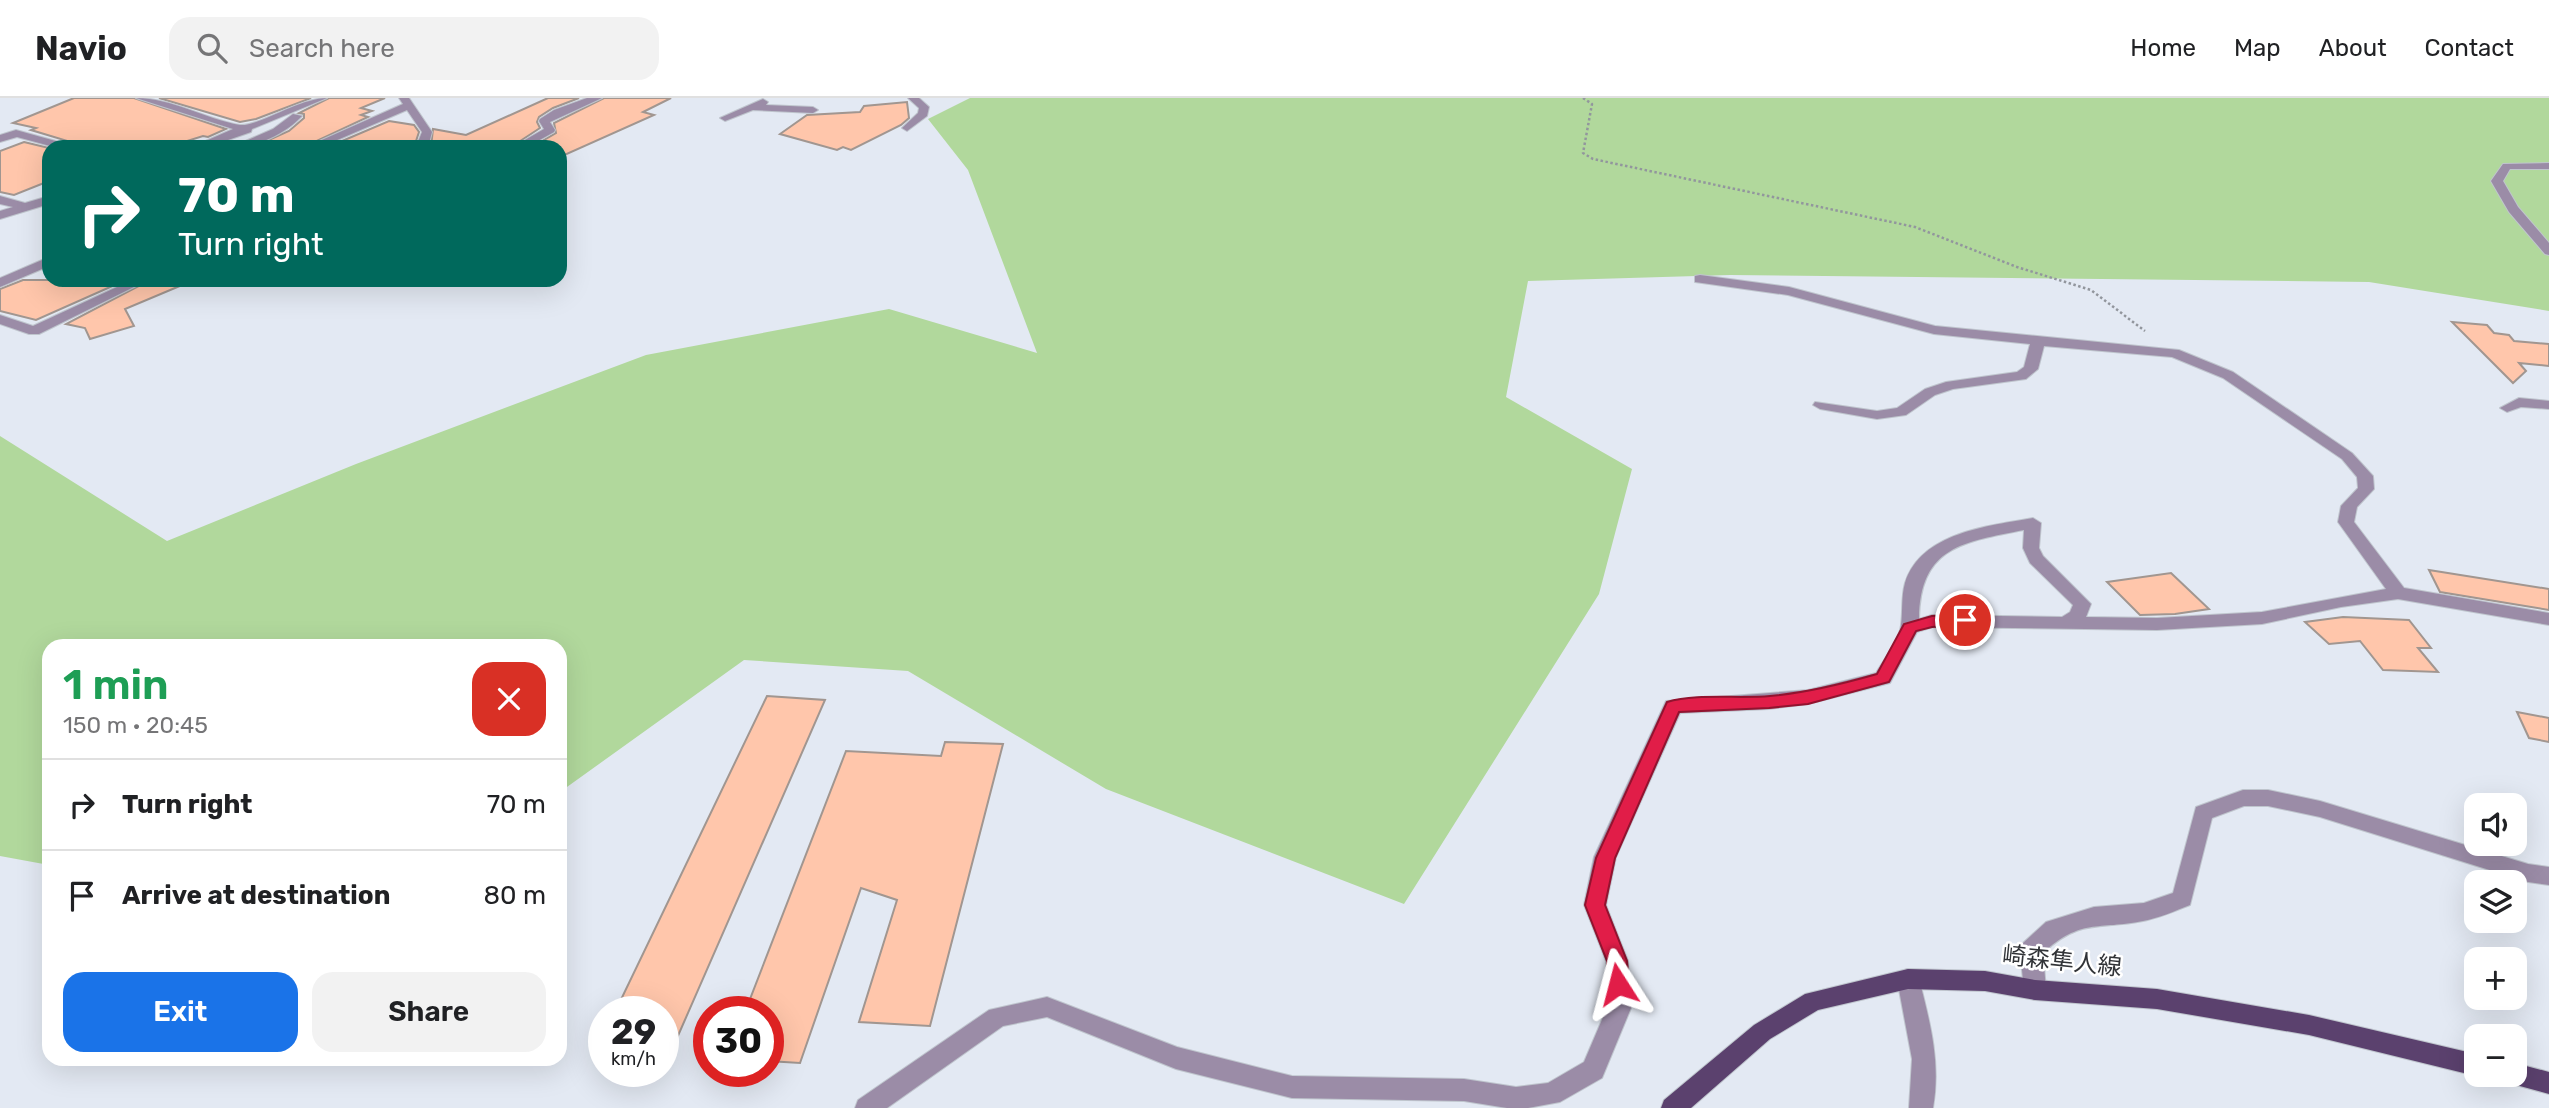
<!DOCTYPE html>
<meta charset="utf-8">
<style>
:root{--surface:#fff;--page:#f2f2f2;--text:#202124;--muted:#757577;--line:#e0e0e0;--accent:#1a73e8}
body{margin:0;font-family:Rubik,"Noto Sans JP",sans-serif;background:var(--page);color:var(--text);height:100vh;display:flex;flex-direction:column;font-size:26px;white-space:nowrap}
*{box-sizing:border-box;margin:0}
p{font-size:23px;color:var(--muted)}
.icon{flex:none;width:38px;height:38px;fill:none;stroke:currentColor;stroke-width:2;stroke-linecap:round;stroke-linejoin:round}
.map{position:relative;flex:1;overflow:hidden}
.panel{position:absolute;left:42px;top:541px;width:525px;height:427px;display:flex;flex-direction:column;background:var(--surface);border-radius:21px;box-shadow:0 7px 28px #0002}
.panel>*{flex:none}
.banner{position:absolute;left:42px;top:42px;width:525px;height:147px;border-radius:21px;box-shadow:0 7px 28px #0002;background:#00695c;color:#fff;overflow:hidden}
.tools{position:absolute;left:2464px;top:695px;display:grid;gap:14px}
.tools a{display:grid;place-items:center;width:63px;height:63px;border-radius:14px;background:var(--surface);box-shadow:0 7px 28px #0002;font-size:35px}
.speed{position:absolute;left:588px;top:898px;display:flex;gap:14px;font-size:35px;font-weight:700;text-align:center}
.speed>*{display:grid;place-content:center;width:91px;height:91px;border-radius:50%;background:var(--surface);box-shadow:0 7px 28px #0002;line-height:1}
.speed small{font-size:18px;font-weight:400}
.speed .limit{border:10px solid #d22;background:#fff;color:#111}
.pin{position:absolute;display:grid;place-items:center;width:60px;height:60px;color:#fff;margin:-30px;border:4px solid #fff;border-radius:50%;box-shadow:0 2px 7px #0007}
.me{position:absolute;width:77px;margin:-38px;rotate:351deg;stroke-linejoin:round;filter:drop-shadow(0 0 5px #0008)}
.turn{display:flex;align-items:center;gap:24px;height:147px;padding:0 21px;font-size:32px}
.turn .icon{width:91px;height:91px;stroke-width:2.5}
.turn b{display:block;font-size:49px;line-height:60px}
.round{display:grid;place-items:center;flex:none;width:74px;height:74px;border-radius:21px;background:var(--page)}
.summary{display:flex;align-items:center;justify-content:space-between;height:119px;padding:0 21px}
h1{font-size:42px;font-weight:600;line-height:52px;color:#1e9e55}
.action{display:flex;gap:14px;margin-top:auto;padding:14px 21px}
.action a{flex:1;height:80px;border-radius:21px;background:var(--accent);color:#fff;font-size:28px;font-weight:600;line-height:80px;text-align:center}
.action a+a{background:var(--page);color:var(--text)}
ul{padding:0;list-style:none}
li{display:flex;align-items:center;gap:21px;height:91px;padding:0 21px;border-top:2px solid var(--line)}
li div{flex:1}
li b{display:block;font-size:26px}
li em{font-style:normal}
header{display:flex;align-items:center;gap:42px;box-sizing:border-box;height:98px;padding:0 35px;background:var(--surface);border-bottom:2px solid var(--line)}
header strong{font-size:33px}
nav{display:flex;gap:38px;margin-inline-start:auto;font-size:24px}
.search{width:490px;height:63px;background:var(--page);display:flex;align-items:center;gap:18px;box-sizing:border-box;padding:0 24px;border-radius:21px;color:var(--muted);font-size:26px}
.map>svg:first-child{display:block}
.green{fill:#b1d89c}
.building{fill:#ffc6ab;stroke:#a19690;stroke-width:2}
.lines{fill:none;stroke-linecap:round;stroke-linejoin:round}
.minor-casing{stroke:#bfc5cd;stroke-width:2}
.major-casing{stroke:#bfc5cd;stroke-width:2}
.path{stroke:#92969d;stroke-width:2.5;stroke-dasharray:2.5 2.5;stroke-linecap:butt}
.minor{fill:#9b8ca7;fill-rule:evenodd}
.major{fill:#5b416e;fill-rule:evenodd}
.route{fill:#e11d48;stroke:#92132f;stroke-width:2}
.labels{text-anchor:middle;stroke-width:5;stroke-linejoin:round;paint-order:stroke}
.near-street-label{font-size:24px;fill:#313337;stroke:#fff}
</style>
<header>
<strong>Navio</strong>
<div class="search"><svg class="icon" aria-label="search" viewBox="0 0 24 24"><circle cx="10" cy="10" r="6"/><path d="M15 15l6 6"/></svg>Search here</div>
<nav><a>Home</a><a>Map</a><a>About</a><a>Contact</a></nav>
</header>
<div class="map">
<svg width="2549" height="1010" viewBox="0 0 2549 1010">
<rect width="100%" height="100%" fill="#e3e9f3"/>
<polygon class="green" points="970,0 2549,0 2549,213 2369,184 1730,177 1528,183 1506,299 1632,371 1599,496 1404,806 1106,691 908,573 744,562 560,694 560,548 49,548 49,767 0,758 0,338 167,443 356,366 646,257 889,211 1037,255 968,72 928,21"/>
<g class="building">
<polygon points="74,0 134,0 226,31 208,39 203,38 168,49 75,49 71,44 31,32 36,30 13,25"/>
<polygon points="159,0 311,0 256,21 240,24"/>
<polygon points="329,0 385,0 361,10 372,13 361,17 368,19 304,49 253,49 289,33 304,20 304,16 299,15"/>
<polygon points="548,0 579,0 553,10 539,19 537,24 540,30 511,49 431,49 433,31 466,37"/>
<polygon points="604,0 671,0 643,14 654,17 560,59 560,49 532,49 556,35 554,25"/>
<polygon points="907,4 909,20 901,27 851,52 843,49 837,52 780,36 807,17 860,14 864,8"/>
<polygon points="389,23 414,27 419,34 414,49 328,49"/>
<polygon points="24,44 49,50 49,83 14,97 0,94 0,53"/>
<polygon points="23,182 126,182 36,222 0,213 0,191"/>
<polygon points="150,182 194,182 125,211 134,228 90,241 85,230 66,226"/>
<polygon points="2452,224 2487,227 2494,235 2509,237 2514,243 2549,246 2549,268 2519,265 2526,273 2513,285"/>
<polygon points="2429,472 2549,491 2549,512 2440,494"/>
<polygon points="2171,475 2209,511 2175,516 2140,517 2107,484"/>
<polygon points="2343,519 2409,522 2431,550 2418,550 2438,574 2383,572 2360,543 2329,546 2305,524"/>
<polygon points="767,598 825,602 663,972 663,914 615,914"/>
<polygon points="2517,614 2549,620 2549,644 2529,640"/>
<polygon points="945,644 1003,646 930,928 859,924 897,802 861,790 800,965 768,963 768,914 745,914 846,653 941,658"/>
</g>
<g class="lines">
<g class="minor-casing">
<g id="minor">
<path d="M136 0C172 0 205 21 240 27 257 29 300 0 327 0L252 31 251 34 208 49H192L233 31Z"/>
<polygon points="399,0 409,0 432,34 428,49 416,49 422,34 407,12 321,49 306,49 403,6"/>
<polygon points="587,0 602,0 550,24 555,32 554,34 527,49 513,49 544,31 539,23 540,21 554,12"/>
<polygon points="908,0 919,0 929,9 927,18 907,33 902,30 918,15 919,10"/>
<polygon points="763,1 768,4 766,7 813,9 818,12 813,15 753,12 725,23 720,20"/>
<path d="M293 16 302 18C285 36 258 49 232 49L273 31Z"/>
<polygon points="16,32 70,47 72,49 54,49 17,39 0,44 0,37"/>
<polygon points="2549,65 2549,71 2510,71 2503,83 2518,109 2549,145 2549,157 2545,156 2509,114 2491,83 2503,66"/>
<polygon points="0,98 25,105 49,98 49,106 0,121 0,113 13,109 0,106"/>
<polygon points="49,159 49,168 0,189 0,180"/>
<path d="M1700 177 1789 189 1935 228 2179 252 2233 274 2352 355 2373 378 2374 391 2357 409 2354 424 2404 490 2549 515V527L2398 501 2341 509 2262 526 2157 532 1933 529 1917 534 1890 585 1808 606 1769 611 1680 615 1616 759 1606 807 1628 863 1631 910 1602 980 1560 1004 1528 1010H1507L1464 1003 1292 1000 1176 971 1047 919 1003 928 887 1010H855L858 1002 989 912 1047 899 1177 949 1292 978 1464 981 1516 989 1548 985 1584 964 1607 910 1606 863 1584 807 1594 759 1666 603 1808 592 1876 575C1884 561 1899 543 1901 527 1903 513 1901 499 1905 485 1921 434 1989 428 2033 420L2041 425 2039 450 2043 458 2091 506 2086 519 2157 520 2262 514 2386 491 2338 424 2341 408 2358 390 2357 379 2342 361 2223 280 2172 259 2044 248 2038 271 2026 281 1953 291 1935 297 1906 317 1877 321 1820 311 1813 307 1815 304 1877 313 1897 310 1925 291 1946 284 2017 274 2024 269 2030 246 1934 236 1788 197 1695 184V178ZM2024 432 2023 450 2030 465 2073 507 2070 514 2062 519 1932 517 1919 521C1920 448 1964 444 2024 432Z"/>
<polygon points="132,182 148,182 39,236 29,236 0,226 0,217 33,228"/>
<polygon points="2519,300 2549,303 2549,311 2521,309 2507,314 2500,310"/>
<path d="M2243 692H2268L2320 703 2528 766 2549 769V787L2528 784 2320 719 2268 708H2244L2212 720 2190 807C2175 813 2159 820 2143 823 2098 832 2081 820 2043 855L2046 892 2043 899 2035 902 2027 899 2024 892 2020 852 2023 845 2046 824 2094 809 2144 805 2173 795 2196 709Z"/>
<path d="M1908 871 1916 874 1919 881C1930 924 1941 965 1933 1010H1909L1912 961 1897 881 1900 874Z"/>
</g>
</g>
<g class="major-casing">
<g id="major">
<polygon points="1908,871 1985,873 2035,882 2157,891 2309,917 2476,956 2476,976 2480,976 2476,978 2309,937 2157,911 2035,902 1985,893 1908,891 1818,912 1770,941 1691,1010 1661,1010 1664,1002 1754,927 1805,896"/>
<polygon points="2515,965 2549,974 2549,996 2505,984 2502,976 2515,976"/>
</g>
</g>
<polyline class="path" points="1583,0 1592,6 1583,55 1593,61 1915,129 2017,169 2091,192 2145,233"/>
<use href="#minor" class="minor"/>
<use href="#major" class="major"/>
</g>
<path class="route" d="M1965 516 1970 518 1973 522 1970 526 1932 529 1916 533 1889 584 1808 606 1769 610 1679 614 1615 760 1605 807 1627 863 1629 886 1626 893 1618 895 1611 893 1608 886 1607 863 1585 807 1596 760 1667 604C1696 595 1738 601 1770 598 1806 595 1842 586 1877 576L1904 526 1932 518Z"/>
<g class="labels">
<g class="near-street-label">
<text transform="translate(2062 863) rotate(6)" y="8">崎森隼人線</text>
</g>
</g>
</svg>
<div class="tools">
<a><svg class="icon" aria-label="sound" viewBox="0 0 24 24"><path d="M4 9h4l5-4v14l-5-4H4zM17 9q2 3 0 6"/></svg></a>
<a><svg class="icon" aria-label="layers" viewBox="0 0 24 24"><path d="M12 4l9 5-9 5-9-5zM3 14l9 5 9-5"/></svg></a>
<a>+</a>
<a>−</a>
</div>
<div class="speed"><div>29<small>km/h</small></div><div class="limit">30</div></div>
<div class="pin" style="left:1965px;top:522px;background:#d93025"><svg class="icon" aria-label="arrive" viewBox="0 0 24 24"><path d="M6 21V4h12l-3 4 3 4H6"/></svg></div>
<svg class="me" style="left:1618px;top:886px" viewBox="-20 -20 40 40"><path d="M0-17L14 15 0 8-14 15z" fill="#e11d48" stroke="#fff" stroke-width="4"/></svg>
<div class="banner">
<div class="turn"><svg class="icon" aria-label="right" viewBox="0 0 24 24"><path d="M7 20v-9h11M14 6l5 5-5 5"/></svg><div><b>70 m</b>Turn right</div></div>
</div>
<section class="panel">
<div class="summary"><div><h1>1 min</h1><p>150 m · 20:45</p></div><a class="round" style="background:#d93025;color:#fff"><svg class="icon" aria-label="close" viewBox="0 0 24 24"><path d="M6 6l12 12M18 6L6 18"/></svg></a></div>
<ul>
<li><svg class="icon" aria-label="right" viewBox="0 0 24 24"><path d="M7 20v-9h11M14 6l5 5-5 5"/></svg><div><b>Turn right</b></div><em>70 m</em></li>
<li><svg class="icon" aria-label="arrive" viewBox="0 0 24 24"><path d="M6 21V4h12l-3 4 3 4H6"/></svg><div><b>Arrive at destination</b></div><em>80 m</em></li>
</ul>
<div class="action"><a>Exit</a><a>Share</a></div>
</section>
</div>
